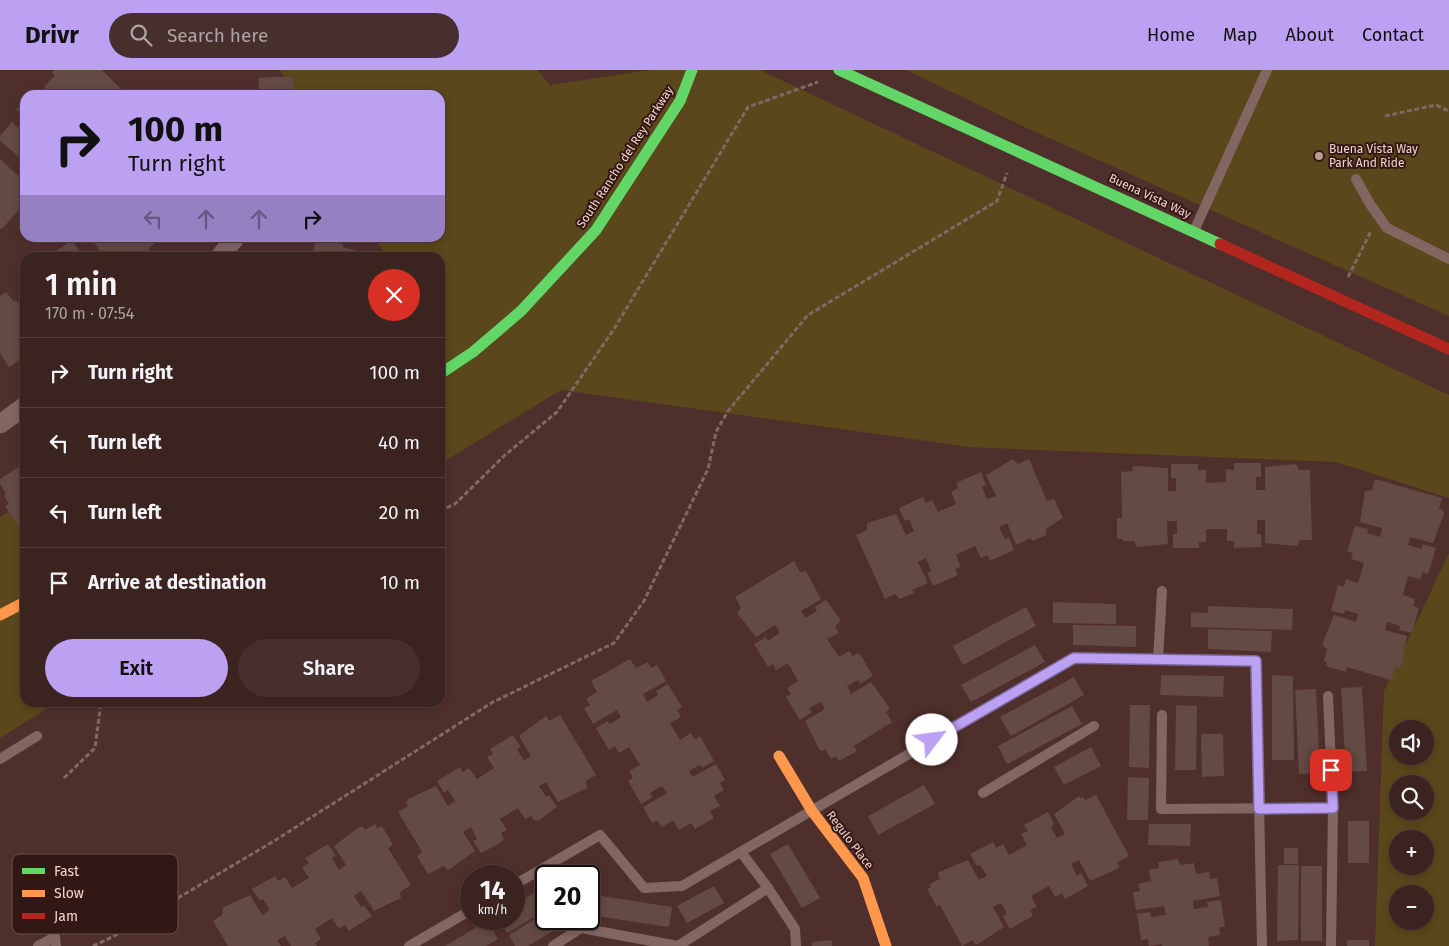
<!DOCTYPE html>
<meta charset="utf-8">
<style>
:root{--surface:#3b2320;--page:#462f2d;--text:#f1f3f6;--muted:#aca4a5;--line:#54403e;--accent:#bca0f2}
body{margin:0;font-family:"Fira Sans",sans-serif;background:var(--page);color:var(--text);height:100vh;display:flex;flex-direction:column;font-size:19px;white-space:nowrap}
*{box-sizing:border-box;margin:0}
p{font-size:16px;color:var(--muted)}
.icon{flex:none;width:28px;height:28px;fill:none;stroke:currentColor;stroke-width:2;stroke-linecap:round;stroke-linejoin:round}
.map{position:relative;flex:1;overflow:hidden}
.side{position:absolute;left:20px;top:182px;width:425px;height:455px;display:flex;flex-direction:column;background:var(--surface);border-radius:15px;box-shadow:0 2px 8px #0003,0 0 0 1px var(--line)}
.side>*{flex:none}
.guide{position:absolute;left:20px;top:20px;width:425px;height:152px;border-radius:15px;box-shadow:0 2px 8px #0003,0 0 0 1px var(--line);background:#bca0f2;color:#111;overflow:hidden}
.controls{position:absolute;left:1389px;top:650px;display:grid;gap:10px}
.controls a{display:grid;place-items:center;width:45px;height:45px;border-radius:50%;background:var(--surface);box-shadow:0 2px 8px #0003,0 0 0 1px var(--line);font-size:25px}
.speed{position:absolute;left:460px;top:795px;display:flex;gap:10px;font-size:25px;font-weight:700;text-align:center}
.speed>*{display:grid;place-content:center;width:65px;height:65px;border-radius:50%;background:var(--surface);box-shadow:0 2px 8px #0003,0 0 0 1px var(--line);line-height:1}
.speed small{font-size:12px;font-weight:400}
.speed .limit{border:2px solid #111;border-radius:8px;background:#fff;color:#111}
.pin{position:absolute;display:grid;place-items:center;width:42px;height:42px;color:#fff;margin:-21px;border-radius:10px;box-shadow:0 2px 8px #0006}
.me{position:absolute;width:55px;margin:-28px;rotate:60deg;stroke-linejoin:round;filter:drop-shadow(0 0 4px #0008)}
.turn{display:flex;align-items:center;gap:18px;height:105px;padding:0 25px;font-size:22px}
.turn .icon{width:65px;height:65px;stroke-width:2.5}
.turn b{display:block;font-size:35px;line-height:42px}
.lanes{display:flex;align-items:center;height:48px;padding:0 25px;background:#0003;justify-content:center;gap:25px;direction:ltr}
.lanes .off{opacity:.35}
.round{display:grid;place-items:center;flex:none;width:52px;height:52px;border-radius:26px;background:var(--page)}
.summary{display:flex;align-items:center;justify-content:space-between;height:85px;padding:0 25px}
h1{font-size:30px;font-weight:600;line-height:38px}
.primary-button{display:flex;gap:10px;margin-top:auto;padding:10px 25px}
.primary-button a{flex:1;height:58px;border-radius:30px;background:var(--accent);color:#111;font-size:20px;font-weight:600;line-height:58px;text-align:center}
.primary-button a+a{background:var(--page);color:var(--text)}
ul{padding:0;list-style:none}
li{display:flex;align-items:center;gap:15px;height:70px;padding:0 25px;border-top:1px solid var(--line)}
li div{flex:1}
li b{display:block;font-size:19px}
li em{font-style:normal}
header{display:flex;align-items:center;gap:30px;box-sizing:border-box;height:70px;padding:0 25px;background:var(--accent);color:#111}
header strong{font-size:24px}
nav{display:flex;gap:28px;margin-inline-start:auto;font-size:18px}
.search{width:350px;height:45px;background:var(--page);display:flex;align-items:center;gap:12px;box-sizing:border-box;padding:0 18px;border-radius:28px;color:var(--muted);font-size:19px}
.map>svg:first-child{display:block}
.green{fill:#5a471b;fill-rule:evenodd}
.building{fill:#634a42}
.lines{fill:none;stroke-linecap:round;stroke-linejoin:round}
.path{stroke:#816864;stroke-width:3;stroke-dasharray:5 2.5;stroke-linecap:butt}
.lane{stroke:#826662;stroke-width:10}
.street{stroke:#826662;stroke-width:19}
.fast{stroke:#63d668;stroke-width:11}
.slow{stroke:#ff974d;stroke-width:11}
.jam{stroke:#b3261e;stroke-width:11}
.route-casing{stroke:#7a689d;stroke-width:12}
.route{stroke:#bca0f2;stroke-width:9}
.poi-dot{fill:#bc9993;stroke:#321814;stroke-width:2}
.labels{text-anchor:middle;stroke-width:4;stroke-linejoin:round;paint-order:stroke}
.poi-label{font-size:12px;fill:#f7d2cb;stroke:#321814;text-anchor:start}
.street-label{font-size:12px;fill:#f7d2cb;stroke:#321814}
.key{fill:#321814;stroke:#6d504b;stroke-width:1}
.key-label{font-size:14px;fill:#f7d2cb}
</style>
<header>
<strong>Drivr</strong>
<div class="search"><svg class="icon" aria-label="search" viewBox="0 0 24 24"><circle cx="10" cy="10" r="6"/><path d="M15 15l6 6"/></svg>Search here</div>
<nav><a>Home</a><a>Map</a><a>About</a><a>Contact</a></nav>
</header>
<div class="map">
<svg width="1449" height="876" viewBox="0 0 1449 876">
<rect width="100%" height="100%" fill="#4f2f2b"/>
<g class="green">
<polygon points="280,0 537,0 550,15 650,0 760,0 1449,325 1449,428 1336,392 969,377 561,320 440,394 440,188 387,187 375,168 440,168 440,25 294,25"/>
<polygon points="906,0 1449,0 1449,246 1033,61"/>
<polygon points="25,431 25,632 56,633 0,668 0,447"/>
<path d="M1449 483V876H1375L1384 621ZM1398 659H1425V686H1398ZM1398 714H1425V741H1398ZM1398 769H1425V796H1398ZM1398 824H1425V851H1398Z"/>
</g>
<g class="building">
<polygon points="54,0 102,0 121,19 116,25 54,25 44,17 55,5 52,3"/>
<polygon points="272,7 293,7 294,21 303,21 303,25 258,25 259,8"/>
<polygon points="25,29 25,47 16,40"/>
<polygon points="12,52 18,58 20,56 23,59 25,57 25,92 0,71 0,66"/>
<polygon points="0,89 25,112 25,133 2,159 0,158"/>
<polygon points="81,168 158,168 160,170 148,178 153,185 149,188 104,188 92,169 85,174"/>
<polygon points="317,168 343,174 343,177 372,185 371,188 311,188"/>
<polygon points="72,170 84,188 45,188"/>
<polygon points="6,222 14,232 16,230 18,233 25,228 25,286 9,297 0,283 0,226"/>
<polygon points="1013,389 1018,394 1029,389 1047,431 1054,429 1063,448 1046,459 1046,465 1032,471 1031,468 1016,475 1007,453 999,457 1005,469 1009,467 1014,480 990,491 987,485 981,488 975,476 956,485 961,497 955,499 958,505 933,516 927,503 931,501 926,488 918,492 928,513 912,520 914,523 900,529 895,524 885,529 856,465 867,460 867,453 896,444 906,465 914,461 909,449 905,451 899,438 923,427 926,433 932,430 938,442 956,434 951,422 958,418 956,413 981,402 986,415 982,417 987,429 996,426 986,405"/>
<polygon points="1234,393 1261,393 1261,407 1256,407 1256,420 1265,420 1265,397 1296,394 1299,400 1310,400 1312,470 1300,470 1297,476 1265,473 1265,450 1257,450 1257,464 1261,464 1262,477 1234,478 1234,471 1227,471 1227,459 1206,459 1206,472 1199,472 1199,478 1173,478 1173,464 1177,464 1177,451 1167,451 1168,474 1137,477 1134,471 1123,471 1123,469 1117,469 1117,448 1122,448 1121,402 1133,401 1132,397 1136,396 1168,398 1168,421 1176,421 1176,408 1171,408 1171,394 1198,394 1198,400 1206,400 1206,413 1226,412 1226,399 1234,400"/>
<polygon points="22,395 25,399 25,459 21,461 5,436 9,434 4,426 6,424 0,414 0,409"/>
<polygon points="1375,409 1442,428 1439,439 1443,440 1444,444 1433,473 1410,467 1408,475 1421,479 1423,474 1436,478 1428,504 1423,502 1420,509 1408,506 1403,525 1415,529 1413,536 1419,538 1412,563 1399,560 1400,556 1387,552 1385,560 1407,566 1401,597 1395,598 1391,610 1347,597 1346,602 1326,596 1327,592 1324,591 1327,579 1322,575 1334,545 1356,552 1358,544 1345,540 1344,544 1331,541 1338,515 1344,517 1346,509 1358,513 1364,493 1351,489 1353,483 1347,481 1355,456 1368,459 1367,463 1380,467 1382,458 1360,452 1365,421 1372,420"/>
<polygon points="794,491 800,502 806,501 821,529 801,541 806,548 817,541 815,537 826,530 840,549 839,553 835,556 839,563 827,569 839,587 849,581 853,586 858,583 862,587 873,606 860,614 858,610 847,616 851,624 871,612 889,637 889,640 886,642 892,652 854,676 857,681 839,691 836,686 831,689 825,679 822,681 819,679 805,651 825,639 821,632 809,638 812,642 800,650 786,627 791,624 787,618 798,611 788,593 776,600 773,594 768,597 754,574 766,567 768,571 780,563 775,555 756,567 737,543 741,538 735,527"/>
<polygon points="1053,532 1116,534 1116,554 1053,553"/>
<polygon points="1208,536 1293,539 1292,560 1191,557 1191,542 1208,543"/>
<polygon points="1026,537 1036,556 963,595 953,576"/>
<polygon points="1073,555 1136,556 1136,577 1073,575"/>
<polygon points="1208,559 1272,561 1271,582 1208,579"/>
<polygon points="1035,575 1045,592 971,632 961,615"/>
<polygon points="630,589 636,598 648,592 651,598 657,595 666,611 643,624 647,632 658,625 656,621 668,614 682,637 677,640 681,647 670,653 680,670 691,663 695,670 700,666 714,691 702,698 700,695 689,701 692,707 716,694 725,710 720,713 724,720 714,726 720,736 710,741 714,748 695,759 691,753 679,760 673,750 662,757 657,750 652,753 643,737 667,723 662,716 650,723 653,727 641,734 628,711 633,708 629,701 640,695 629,677 619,683 615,676 609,680 596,658 608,651 610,654 621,647 617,640 593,654 584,638 590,635 586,629 597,622 591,611"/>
<polygon points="1161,605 1224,606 1223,627 1160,625"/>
<polygon points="1272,605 1293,606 1294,690 1272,690"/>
<polygon points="1074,607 1084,625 1011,666 1000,647"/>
<polygon points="1362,617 1367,701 1346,702 1341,618"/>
<polygon points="1316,619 1320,703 1299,704 1295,620"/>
<polygon points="1130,635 1150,635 1149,698 1129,697"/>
<polygon points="1176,635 1197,636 1196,700 1175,700"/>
<polygon points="1072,636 1082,654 1007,694 998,676"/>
<polygon points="560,645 596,705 586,711 587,718 558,732 546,712 539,716 546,727 549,725 557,737 538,751 534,750 531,746 525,749 518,738 500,749 507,760 501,763 504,769 500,773 481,783 473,771 477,769 471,757 463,762 475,781 450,799 447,800 444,796 428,804 417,786 422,782 398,742 408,736 406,732 408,729 436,716 448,736 455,731 448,720 444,723 437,711 460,697 463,702 469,698 477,709 494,698 487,687 493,684 490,679 513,665 521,677 517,679 524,691 531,686 519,666 546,646 549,651"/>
<polygon points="1201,664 1223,664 1224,706 1202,707"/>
<polygon points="1091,677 1101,696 1064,715 1054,697"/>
<polygon points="1128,707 1149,708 1148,750 1127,750"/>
<polygon points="924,715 935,734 878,765 868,746"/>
<polygon points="1096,725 1129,786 1118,792 1119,798 1090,811 1079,790 1071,794 1077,806 1081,803 1088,816 1065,829 1062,823 1055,827 1049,816 1031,826 1037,837 1030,840 1033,846 1010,859 1003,846 1007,844 1001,833 993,837 1004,857 978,874 975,874 973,870 962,876 940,835 937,837 927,819 931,817 930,814 940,809 938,805 939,802 968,790 979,810 987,806 980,795 977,796 970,784 993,772 996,778 1003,774 1009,785 1027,775 1021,764 1028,761 1024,755 1048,742 1054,754 1051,757 1057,768 1065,764 1054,744 1079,726 1080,728 1083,727 1085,730"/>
<rect x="1348" y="751" width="21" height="42"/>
<polygon points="375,754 377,758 382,756 393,775 388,778 411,815 400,822 401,828 374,841 361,821 354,826 361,837 364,835 372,846 349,861 345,855 339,859 332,848 315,859 321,869 315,873 317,876 291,876 285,866 277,870 281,876 228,876 213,851 223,844 222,838 250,825 262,845 270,840 263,829 260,831 252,819 275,806 278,811 285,807 292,818 309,808 302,797 309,793 305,788 328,774 336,786 332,788 339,800 346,795 334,776 359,757 363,757 365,760"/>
<polygon points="1149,754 1191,754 1190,776 1148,775"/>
<polygon points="788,774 820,828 802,838 770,784"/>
<rect x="1284" y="778" width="14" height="16"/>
<polygon points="1178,789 1180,795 1194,793 1196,804 1209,802 1210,809 1217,808 1220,826 1193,831 1194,839 1208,837 1207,832 1221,830 1225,857 1219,857 1220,865 1208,867 1209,876 1162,876 1162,874 1149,876 1148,869 1141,870 1137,844 1150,842 1151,847 1166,845 1164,836 1136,840 1133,822 1140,821 1138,814 1151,811 1149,800 1159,798 1158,792"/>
<polygon points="1278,795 1299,795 1298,870 1277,871"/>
<rect x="1301" y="796" width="21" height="75"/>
<polygon points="546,815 546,840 507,863 499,849 514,849 514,835"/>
<polygon points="714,816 724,833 687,853 677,836"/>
<polygon points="589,824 672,837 669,857 589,845"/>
<polygon points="546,842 546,849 574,849 528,876 515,876 509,865"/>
<polygon points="487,851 498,869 486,876 445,876"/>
<polygon points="832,870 832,876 812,876 812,872"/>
<rect x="1347" y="870" width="22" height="6"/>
</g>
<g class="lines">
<g class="path">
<polyline points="1385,46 1436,35 1449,41"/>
<polyline points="1348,207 1371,161"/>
<polyline points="440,441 455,434 505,385 557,342 614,259 748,37 818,12"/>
<polyline points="64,708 95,678 101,632"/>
<polyline points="93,876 114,866 274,771 493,632 614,573 644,531 708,399 716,362 728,341 808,245 997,131 1007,103"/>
</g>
<g class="lane">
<polyline points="1356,109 1370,134 1387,158 1449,189"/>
<polyline points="1194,161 1267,0"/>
<polyline points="1158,589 1162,521"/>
<polyline points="1162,645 1161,739 1333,738 1328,626"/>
<polyline points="0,689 37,666"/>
<polyline points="983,723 1094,656"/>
<polyline points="514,815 600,765 644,818 682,816 1074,588 1256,591 1262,876"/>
<polyline points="768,818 795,859 796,876"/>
<polyline points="38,876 55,867 56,876"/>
<polyline points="409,876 471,840"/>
<polyline points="553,876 581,858 678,876 768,818 741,782"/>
<polyline points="1331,876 1333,738"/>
</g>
<g class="street">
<polyline points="219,188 235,168"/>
<polyline points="0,354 25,336"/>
</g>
<g class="fast">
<polyline points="839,0 1220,174"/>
<polyline points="440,304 473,282 521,241 596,160 680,31 692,0"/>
</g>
<g class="slow">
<polyline points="0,545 25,532"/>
<polyline points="779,686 812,741 863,808 886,876"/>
</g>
<polyline class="jam" points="1220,174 1449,279"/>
</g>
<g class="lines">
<g class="route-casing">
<polyline id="route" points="932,670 1074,588 1256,591 1259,739 1333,738 1331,700"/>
</g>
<use href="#route" class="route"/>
</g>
<circle class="poi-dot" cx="1319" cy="86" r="5"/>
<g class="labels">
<g class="poi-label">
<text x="1329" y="83">Buena Vista Way<tspan x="1329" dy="14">Park And Ride</tspan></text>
</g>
<g class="street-label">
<text transform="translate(625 87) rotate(-57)" y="4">South Rancho del Rey Parkway</text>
<text transform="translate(1150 126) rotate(25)" y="4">Buena Vista Way</text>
<text transform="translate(850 770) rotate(53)" y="4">Regulo Place</text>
</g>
</g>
<rect x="12" y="784" width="166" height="80" rx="8" class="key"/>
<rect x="22" y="798" width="23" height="6" fill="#63d668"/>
<rect x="22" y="820" width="23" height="7" fill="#ff974d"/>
<rect x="22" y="843" width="23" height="6" fill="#b3261e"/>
<g class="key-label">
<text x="54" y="806">Fast</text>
<text x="54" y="828">Slow</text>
<text x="54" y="851">Jam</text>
</g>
</svg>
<div class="controls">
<a><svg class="icon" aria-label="sound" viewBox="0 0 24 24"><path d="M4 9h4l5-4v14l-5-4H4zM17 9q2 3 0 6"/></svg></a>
<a><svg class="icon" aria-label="search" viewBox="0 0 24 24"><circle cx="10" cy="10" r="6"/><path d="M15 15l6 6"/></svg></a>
<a>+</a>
<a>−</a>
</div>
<div class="speed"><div>14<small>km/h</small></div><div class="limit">20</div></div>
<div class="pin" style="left:1331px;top:700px;background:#d93025"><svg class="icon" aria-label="arrive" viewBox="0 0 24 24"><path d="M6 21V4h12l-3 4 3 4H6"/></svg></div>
<svg class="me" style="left:932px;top:670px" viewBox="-20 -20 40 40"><circle r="19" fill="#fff"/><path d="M0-13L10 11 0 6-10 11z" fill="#bca0f2"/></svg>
<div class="guide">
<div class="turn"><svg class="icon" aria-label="right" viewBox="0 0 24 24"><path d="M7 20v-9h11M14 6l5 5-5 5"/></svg><div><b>100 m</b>Turn right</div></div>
<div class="lanes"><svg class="icon off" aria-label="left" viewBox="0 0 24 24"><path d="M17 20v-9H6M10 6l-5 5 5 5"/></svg><svg class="icon off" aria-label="ahead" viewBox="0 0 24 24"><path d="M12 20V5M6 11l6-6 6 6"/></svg><svg class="icon off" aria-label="ahead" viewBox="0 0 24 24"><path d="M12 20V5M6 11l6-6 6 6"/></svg><svg class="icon" aria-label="right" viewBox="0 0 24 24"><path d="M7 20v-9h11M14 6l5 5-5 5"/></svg></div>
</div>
<section class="side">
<div class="summary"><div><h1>1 min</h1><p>170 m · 07:54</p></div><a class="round" style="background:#d93025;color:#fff"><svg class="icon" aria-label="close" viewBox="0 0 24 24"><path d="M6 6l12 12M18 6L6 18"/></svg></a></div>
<ul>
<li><svg class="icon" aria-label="right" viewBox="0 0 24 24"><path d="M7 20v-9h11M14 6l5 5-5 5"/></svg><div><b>Turn right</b></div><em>100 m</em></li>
<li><svg class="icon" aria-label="left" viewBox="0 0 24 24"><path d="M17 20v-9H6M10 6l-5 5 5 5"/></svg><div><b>Turn left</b></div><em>40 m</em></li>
<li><svg class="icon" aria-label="left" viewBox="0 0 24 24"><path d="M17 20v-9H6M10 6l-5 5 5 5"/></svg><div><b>Turn left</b></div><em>20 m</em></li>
<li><svg class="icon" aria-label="arrive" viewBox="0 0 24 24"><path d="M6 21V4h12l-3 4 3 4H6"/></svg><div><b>Arrive at destination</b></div><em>10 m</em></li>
</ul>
<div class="primary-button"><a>Exit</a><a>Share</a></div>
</section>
</div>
